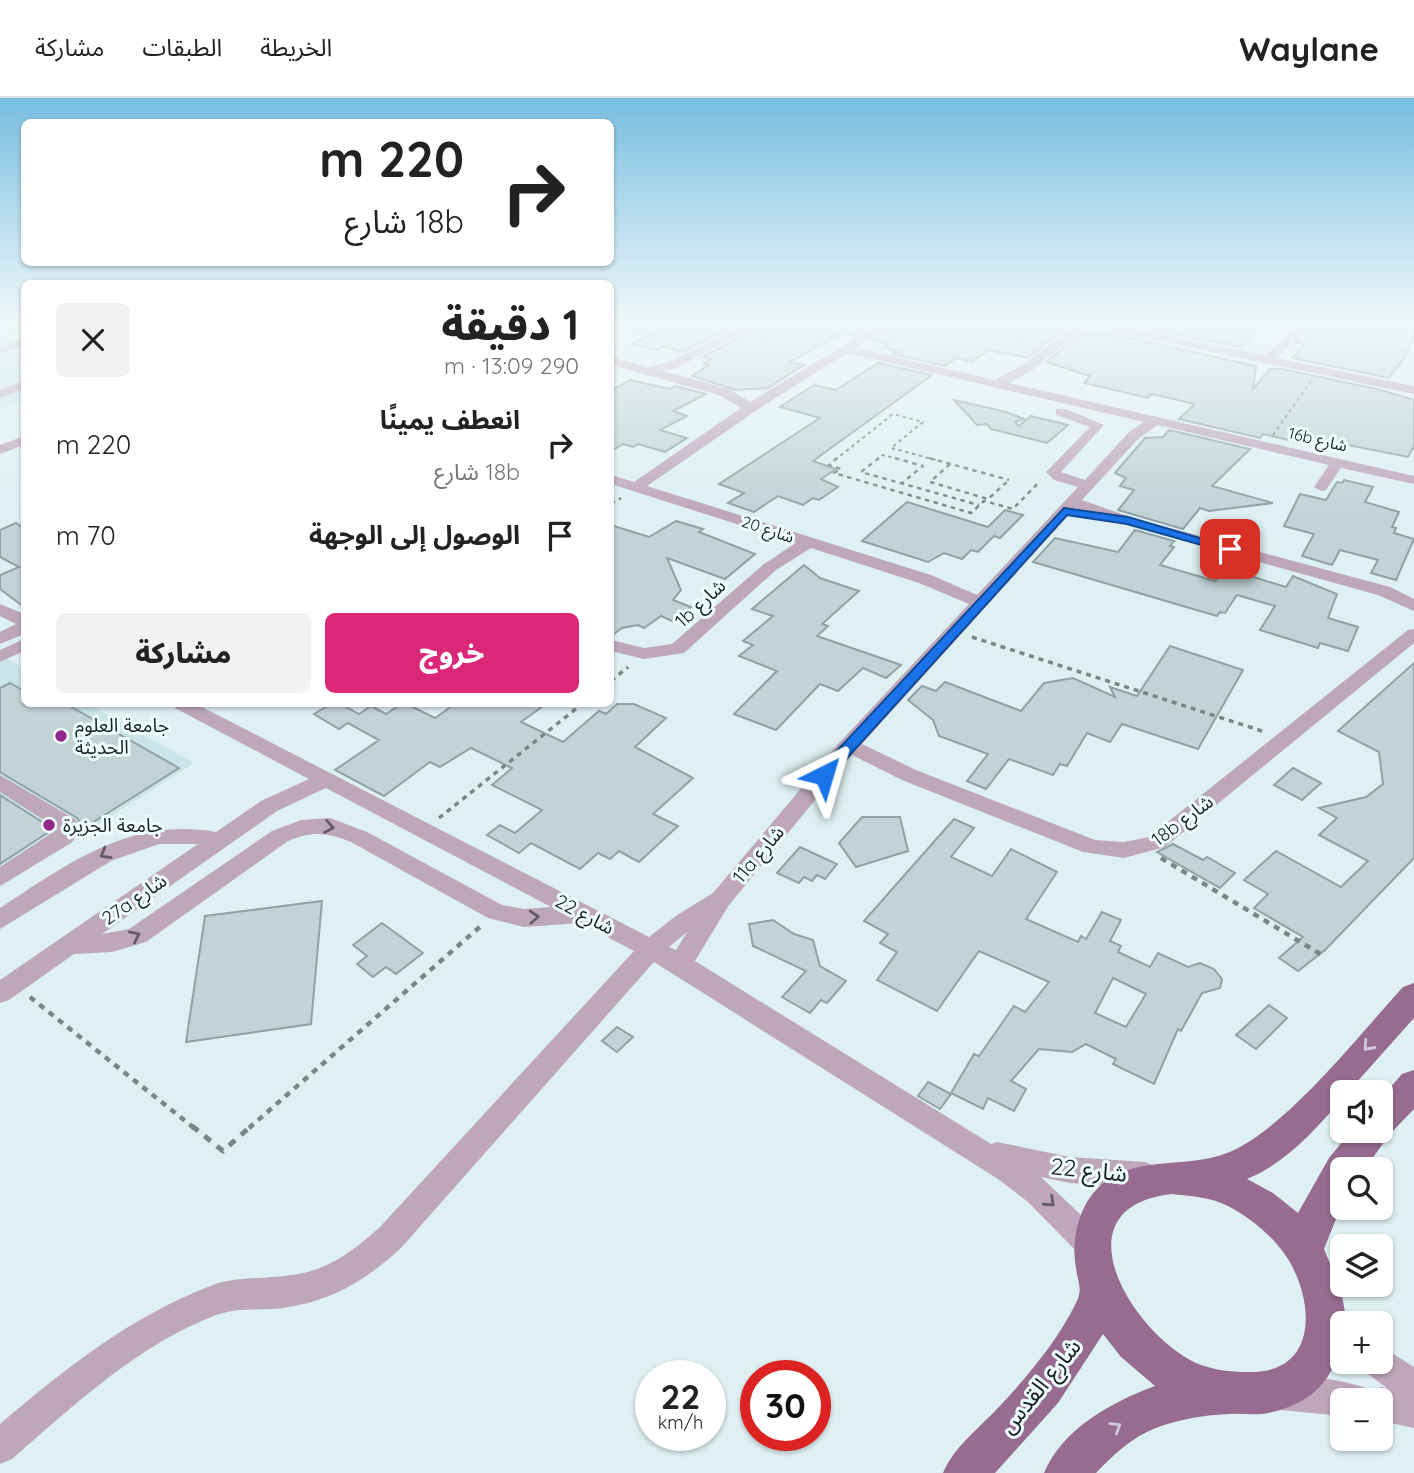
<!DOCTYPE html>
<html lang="ar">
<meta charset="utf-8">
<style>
:root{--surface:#fff;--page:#f2f2f2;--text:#222;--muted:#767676;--line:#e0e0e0;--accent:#db2777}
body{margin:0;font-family:Quicksand,"Noto Sans Arabic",sans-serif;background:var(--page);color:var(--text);direction:rtl;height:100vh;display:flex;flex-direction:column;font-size:26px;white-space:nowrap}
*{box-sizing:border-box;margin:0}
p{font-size:23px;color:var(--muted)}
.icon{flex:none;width:38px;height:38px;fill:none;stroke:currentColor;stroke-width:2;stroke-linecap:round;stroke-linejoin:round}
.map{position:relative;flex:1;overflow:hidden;direction:ltr}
.drawer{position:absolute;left:21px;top:182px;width:593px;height:427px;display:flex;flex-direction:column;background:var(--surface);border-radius:10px;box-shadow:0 2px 5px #0004;direction:rtl}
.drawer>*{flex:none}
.hud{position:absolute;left:21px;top:21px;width:593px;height:147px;border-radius:10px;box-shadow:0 2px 5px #0004;direction:rtl;background:#fff;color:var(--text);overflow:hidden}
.fabs{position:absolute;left:1330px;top:982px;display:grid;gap:14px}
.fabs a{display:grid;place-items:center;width:63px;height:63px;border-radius:10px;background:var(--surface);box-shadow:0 2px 5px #0004;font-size:35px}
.speed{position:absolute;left:635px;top:1262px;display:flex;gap:14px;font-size:35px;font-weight:700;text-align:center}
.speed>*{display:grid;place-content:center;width:91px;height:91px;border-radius:50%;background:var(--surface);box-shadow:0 2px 5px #0004;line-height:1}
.speed small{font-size:18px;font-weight:400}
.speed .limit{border:10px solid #d22;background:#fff;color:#111}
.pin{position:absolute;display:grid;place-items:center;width:60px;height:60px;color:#fff;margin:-30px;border-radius:14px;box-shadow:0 4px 10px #0006}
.me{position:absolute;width:77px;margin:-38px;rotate:40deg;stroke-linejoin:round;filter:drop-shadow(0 0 5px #0008)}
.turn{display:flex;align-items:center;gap:24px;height:147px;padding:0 35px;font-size:32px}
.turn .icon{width:91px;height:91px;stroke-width:2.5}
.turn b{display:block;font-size:49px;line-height:60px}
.round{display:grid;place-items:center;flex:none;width:74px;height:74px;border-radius:10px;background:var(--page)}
.overview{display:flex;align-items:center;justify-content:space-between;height:119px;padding:0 35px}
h1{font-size:42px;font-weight:800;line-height:52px}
.primary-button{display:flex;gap:14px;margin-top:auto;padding:14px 35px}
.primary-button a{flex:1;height:80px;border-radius:10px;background:var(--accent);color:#fff;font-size:28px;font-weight:800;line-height:80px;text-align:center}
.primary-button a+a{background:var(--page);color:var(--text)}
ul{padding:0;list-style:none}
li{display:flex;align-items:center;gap:21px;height:91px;padding:0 35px}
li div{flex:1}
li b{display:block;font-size:26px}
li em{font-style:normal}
header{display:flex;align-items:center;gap:42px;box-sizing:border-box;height:98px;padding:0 35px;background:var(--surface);border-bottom:2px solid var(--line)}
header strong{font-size:33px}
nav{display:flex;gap:38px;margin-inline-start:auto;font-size:24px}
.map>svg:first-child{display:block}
.built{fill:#cae5e9}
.building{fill:#c1d3d5;stroke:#91a2a4;stroke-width:2;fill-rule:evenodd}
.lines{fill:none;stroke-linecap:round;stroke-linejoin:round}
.path-far4{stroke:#7a8687;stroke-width:2;stroke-dasharray:3.5 3.5;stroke-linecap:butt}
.path-far3{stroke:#7a8687;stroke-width:2.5;stroke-dasharray:4.5 4.5;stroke-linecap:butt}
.path-far2{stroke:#7a8687;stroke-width:3.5;stroke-dasharray:5 5;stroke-linecap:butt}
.path-far1{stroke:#7a8687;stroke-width:4.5;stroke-dasharray:6 6;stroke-linecap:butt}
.path{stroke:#7a8687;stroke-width:5;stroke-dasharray:8 8;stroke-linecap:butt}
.minor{fill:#bfa7bb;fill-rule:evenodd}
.major{fill:#976c90;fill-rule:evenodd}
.oneway{stroke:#645c66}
.oneway2{stroke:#d0cad8}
.route{fill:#1a73e8;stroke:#114b97;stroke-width:2}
.poi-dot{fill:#93288a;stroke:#eefdff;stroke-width:2.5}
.labels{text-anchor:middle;stroke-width:6;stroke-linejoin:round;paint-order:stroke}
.far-street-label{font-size:16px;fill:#191f20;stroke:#eefdff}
.street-label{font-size:19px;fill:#191f20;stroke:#eefdff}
.poi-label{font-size:19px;fill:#191f20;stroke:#eefdff;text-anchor:start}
.near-street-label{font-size:23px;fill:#191f20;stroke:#eefdff}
</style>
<header>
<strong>Waylane</strong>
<nav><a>الخريطة</a><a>الطبقات</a><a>مشاركة</a></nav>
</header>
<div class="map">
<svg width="1414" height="1375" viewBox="0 0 1414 1375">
<rect width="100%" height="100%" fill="#def0f2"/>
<g class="built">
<polygon points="0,223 24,223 24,302 0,311"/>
<polygon points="0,556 24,570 24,606 88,606 194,665 0,789"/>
</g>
<g class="building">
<polygon points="625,223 730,223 733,228 683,254 664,249 657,252 632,246 651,236 624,229"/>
<polygon points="769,223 879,223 854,238 842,235 790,264 804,267 768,290 736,292 692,278 709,267 704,266 711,261 703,259"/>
<polygon points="899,223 1027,223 1064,231 1028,260 988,252 972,264 956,260 945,268 893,256 897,253 883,250 888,246 873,242"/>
<polygon points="1125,223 1143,227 1148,223 1267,223 1240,249 1122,226"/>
<polygon points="1312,223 1414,223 1414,238 1405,259 1389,280 1292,260 1305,247 1294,244"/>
<polygon points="1082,235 1112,236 1256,268 1253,291 1270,271 1282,271 1381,292 1414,302 1414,348 1408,359 1328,343 1325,348 1310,340 1306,346 1263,336 1260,340 1179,321 1195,306 1152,296 1148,300 1084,285 1090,278 1046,264"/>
<polygon points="878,265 932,277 813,363 836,371 821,381 838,389 819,402 813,400 803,407 778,398 754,414 728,405 744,395 719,386 820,320 780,309 814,287 836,292"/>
<polygon points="630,282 670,291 676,288 706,296 673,313 687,318 660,332 687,340 665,354 638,346 633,349 623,346 611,353 611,293"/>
<polygon points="954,302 1006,314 1024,321 1015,324 1019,328 1031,318 1068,327 1047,345 991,331 987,326 977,327"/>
<polygon points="1169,332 1250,351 1212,388 1273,405 1209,413 1200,410 1183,431 1118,412 1134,392 1120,388 1126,380 1115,375 1145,340 1163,339"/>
<polygon points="1344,382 1373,389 1365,404 1399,414 1392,429 1396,430 1394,435 1414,441 1396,482 1371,475 1378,462 1340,452 1332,467 1302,458 1314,436 1284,428 1300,396 1326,402 1337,384 1342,385"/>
<polygon points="907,404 988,429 1005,412 1023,417 1000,440 994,438 978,454 971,452 962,461 944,455 928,464 862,443"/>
<polygon points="676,423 703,431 699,434 755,456 725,481 667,460 681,492 673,502 691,509 672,523 661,518 644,530 638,527 622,530 611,538 611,427 649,439"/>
<polygon points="16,425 24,430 24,509 0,491 0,477 19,469 0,459 0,432"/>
<polygon points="1135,432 1174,443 1170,448 1174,449 1160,467 1215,483 1224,470 1286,489 1293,478 1337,496 1328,520 1358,529 1348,553 1320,545 1318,550 1260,532 1275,508 1237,497 1225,515 1220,514 1217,518 1033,464 1055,440 1118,454"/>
<polygon points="804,467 820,480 859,493 822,526 828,528 817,538 901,567 886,580 863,570 838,593 820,586 776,632 734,616 777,573 739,558 753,547 743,543 773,518 752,511"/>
<polygon points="1170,548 1243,572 1198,651 1122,626 1110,644 1087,635 1067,668 1060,666 1053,677 1009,661 986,691 967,683 988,656 939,638 933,622 908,602 922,588 936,593 945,584 1021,613 1044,585 1073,580 1115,599 1110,589 1137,598"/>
<polygon points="1414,565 1414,760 1325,852 1298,873 1279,860 1303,839 1254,810 1268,796 1244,782 1276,753 1341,789 1368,763 1319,737 1337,720 1319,710 1366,699 1383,686 1379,654 1338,633"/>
<polygon points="10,585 24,593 24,606 66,606 179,670 84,730 77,720 0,674 0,590"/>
<polygon points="331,606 341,606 359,616 371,608 386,616 401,606 407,606 435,620 455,606 546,606 521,624 563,644 599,613 606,616 617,606 634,606 666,620 635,649 693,680 653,716 678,728 639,764 619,753 610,761 598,755 580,771 531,745 519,755 487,737 500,727 515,735 542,712 492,687 512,670 471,650 440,669 430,664 384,698 335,672 379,642 348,625 339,631 314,616"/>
<polygon points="1293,670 1321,685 1302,702 1274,687"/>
<polygon points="0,697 53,731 0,766"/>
<polygon points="862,719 900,719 908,753 856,769 839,745"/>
<path d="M954 721 974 730 951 759 992 778 1011 751 1057 774 1026 821 1078 844 1081 838 1086 841 1102 814 1121 822 1110 843 1121 848 1118 854 1150 869 1158 855 1188 869 1200 865 1214 871 1222 881 1220 890 1202 895 1181 933 1178 931 1154 986 1113 966 1116 961 1086 946 1072 954 1039 951 1011 983 1026 991 1014 1013 988 1000 983 1011 951 995 974 956 979 958 1014 908 1025 914 1049 884 979 853 937 913 877 882 897 854 880 845 888 836 864 823ZM1113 880 1146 896 1126 929 1095 915Z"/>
<polygon points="1173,746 1203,762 1207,759 1235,775 1220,790 1157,754"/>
<polygon points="800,749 837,766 825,781 817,777 812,783 804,779 799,785 777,775"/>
<polygon points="322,803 311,926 186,944 205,818"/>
<polygon points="773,822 794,836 813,842 820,868 846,883 827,905 821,902 810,915 782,899 806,873 753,848 749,826"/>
<polygon points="382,825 423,855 396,876 386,869 373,879 357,866 367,858 353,847"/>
<polygon points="1269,907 1287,920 1256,951 1236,937"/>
<polygon points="617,929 633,939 617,954 602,943"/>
<polygon points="928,984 951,996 940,1011 918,998"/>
</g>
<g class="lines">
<g class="path-far4">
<polyline points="1273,337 1311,283"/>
<polyline points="835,362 893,316 923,324 891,350 936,362"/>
<polyline points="876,362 883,357 902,362"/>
</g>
<g class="path-far3">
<polyline points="837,360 829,367 841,371 834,375 971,415 984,403 1013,411 1040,383"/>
<polyline points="879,360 861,374 979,407"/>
<polyline points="895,360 923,368 902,385"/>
<polyline points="929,360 1009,382"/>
<polyline points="950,366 930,384 988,401 1009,382"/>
<polyline points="611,406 621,400"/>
</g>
<g class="path-far2">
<polyline points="972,539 1265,634"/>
<polyline points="611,583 628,569"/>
<polyline points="439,720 582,606"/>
</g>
<g class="path-far1">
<polyline points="1161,760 1322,857"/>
<polyline points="30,899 194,1030"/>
<polyline points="249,1030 482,827"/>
</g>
<polyline class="path" points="192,1028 223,1053 251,1028"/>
<g class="minor">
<polygon points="0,223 24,230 24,237 0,229"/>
<path d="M750 223H764L677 270 663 273 729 291 750 304 884 223H897L856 250 995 282 1023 267 1079 223H1095L1264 257 1277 248 1298 223H1309L1277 260 1414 288V296L1087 228 1031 273 1009 285 1414 378V386L1341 370 1326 392 1321 393 1314 389 1329 367 1158 327 1139 340 1082 402 1133 420 1390 489 1414 501V513L1378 497 1123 426 1075 410 862 646 916 672 1095 742 1124 744 1149 739 1408 532 1414 531V545L1165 749 1124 760 1083 754 902 682 852 657 729 807 695 863 991 1046 997 1044 1070 1059 1145 1064 1155 1068 1160 1077 1155 1086 1145 1090 1070 1085 1041 1079 1104 1139 1108 1149 1104 1159 1093 1164 1082 1159 1028 1104 998 1081 654 864 401 1150C363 1185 326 1206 274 1211 254 1212 235 1210 216 1217 138 1247 74 1307 12 1361L0 1366V1326C66 1270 131 1218 213 1187 232 1180 251 1181 271 1179 320 1177 344 1161 379 1130L634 853 581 825 524 829 488 820 351 744C327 734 312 733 288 743L146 844 112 854 74 856 9 902 0 905V882L198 746H159L111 763 0 831V810C70 765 129 719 216 734L261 703 309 681 175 610 173 606H196L649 839 677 817 713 795 841 643 969 506 919 485 811 450 776 472 684 555 644 561 611 553V542L644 550 672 546 764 466 796 445 611 386V377L634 384 741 310 719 297 611 267V259L648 269 669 264ZM847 255 1144 324 1129 334 1085 382 1061 374 1104 327 1066 311H1056V317L1090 329 1046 374 1054 382 1078 389 977 497 931 477 647 388 763 308ZM326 690 551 809 524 811 502 807 367 734 330 720 301 722 272 733 129 831 102 836 277 713ZM687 834 676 852 669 849Z"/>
<polygon points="24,240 24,248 0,256 0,248"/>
<polygon points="24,283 24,291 0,300 0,292"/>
<polygon points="24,338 24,347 0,356 0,347"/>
<polygon points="0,506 24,516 24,536 0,546 0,534 16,526 0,518"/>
<polygon points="24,541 24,553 0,564 0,552"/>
<polygon points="0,677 76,722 81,732 71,745 0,788 0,769 58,731 0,694"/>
<path d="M1381 1248 1414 1269V1330L1381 1323V1302H1342V1318L1281 1312 1269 1307 1264 1295 1269 1283C1290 1274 1343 1281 1365 1290L1368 1297 1381 1289 1387 1290 1368 1276 1363 1264H1381Z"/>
</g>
<path class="major" d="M1414 885V920L1348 994H1342V1001C1314 1033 1287 1064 1247 1081L1273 1095 1298 1115 1329 1060 1352 1032H1381V1000L1402 976 1414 972V1011L1389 1037 1365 1071H1342V1106L1324 1151 1341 1192 1347 1225H1342C1342 1274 1317 1305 1268 1315 1255 1318 1242 1315 1230 1316 1205 1317 1179 1321 1156 1330 1132 1339 1113 1357 1096 1375H1044C1063 1330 1112 1304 1155 1288L1121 1259 1103 1236 1058 1305 995 1375H943C954 1349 978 1331 997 1311 1027 1279 1056 1245 1076 1205 1083 1191 1078 1185 1076 1170 1071 1144 1078 1110 1097 1091 1134 1054 1188 1073 1232 1053 1290 1026 1358 938 1403 889ZM1171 1096C1191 1098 1210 1099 1228 1108 1251 1120 1274 1139 1288 1161 1315 1205 1318 1276 1248 1274 1230 1274 1213 1272 1196 1265 1131 1234 1056 1110 1171 1096Z"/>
</g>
<defs><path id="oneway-chevron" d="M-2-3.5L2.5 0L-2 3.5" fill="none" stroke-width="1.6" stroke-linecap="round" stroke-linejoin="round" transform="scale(1.75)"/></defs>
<g class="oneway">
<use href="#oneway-chevron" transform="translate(329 729) rotate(10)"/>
<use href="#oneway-chevron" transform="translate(105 756) rotate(150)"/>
<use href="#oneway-chevron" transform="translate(534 819) rotate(-3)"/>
<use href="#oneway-chevron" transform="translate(135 838) rotate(-25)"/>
<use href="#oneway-chevron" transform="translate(1050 1104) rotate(43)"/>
</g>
<g class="oneway2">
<use href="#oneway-chevron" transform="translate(1368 948) rotate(132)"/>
<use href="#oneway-chevron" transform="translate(1116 1329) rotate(-32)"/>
</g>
<linearGradient id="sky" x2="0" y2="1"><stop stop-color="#78bde0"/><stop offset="0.54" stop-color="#f0f8f9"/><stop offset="1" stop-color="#f0f8f9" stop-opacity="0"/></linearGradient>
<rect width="1414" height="415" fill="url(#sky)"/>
<polygon class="route" points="1064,410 1128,419 1237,451 1230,455 1127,426 1067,417 829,680 818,680 818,673"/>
<g class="poi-dot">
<circle cx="61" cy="638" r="7"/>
<circle cx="49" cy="727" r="7"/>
</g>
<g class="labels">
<g class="far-street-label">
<text transform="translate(1318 341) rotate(13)" y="6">16b شارع</text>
<text transform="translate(768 431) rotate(18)" y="6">شارع 20</text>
</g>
<g class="street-label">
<text transform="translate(700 505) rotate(-43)" y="7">1b شارع</text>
<text transform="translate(1182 722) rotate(-37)" y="7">18b شارع</text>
<text transform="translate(758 756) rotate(-50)" y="7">11a شارع</text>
<text transform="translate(134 801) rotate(-35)" y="7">27a شارع</text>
<text transform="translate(585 816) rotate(28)" y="7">شارع 22</text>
</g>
<g class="poi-label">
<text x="75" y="634">جامعة العلوم<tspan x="75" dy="22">الحديثة</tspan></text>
<text x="63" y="734">جامعة الجزيرة</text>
</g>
<g class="near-street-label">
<text transform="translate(1089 1072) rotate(6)" y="8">شارع 22</text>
<text transform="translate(1040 1288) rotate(-51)" y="8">شارع القدس</text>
</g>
</g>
</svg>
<div class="fabs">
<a><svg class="icon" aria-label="sound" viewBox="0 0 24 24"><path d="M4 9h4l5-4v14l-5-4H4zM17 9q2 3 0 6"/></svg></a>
<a><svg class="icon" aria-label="search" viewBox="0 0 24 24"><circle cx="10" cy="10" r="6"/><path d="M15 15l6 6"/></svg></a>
<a><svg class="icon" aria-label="layers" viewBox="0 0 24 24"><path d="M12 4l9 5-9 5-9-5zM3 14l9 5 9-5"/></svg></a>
<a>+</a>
<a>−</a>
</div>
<div class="speed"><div>22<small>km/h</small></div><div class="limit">30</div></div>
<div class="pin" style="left:1230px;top:451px;background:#d93025"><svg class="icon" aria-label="arrive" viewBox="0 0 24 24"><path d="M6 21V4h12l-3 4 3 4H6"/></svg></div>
<svg class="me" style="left:824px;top:677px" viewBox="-20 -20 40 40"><path d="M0-17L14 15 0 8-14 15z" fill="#1a73e8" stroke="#fff" stroke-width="4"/></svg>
<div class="hud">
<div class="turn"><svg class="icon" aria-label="right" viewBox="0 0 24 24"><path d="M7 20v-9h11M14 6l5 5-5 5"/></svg><div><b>220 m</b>18b شارع</div></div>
</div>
<section class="drawer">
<div class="overview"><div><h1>1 دقيقة</h1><p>290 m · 13:09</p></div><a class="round"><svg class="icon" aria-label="close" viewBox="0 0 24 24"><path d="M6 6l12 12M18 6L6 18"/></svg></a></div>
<ul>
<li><svg class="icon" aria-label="right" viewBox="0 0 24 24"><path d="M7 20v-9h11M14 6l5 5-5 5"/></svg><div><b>انعطف يمينًا</b><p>18b شارع</p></div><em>220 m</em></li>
<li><svg class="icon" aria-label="arrive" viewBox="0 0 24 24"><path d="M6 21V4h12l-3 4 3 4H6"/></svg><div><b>الوصول إلى الوجهة</b></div><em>70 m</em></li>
</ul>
<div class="primary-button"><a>خروج</a><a>مشاركة</a></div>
</section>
</div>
